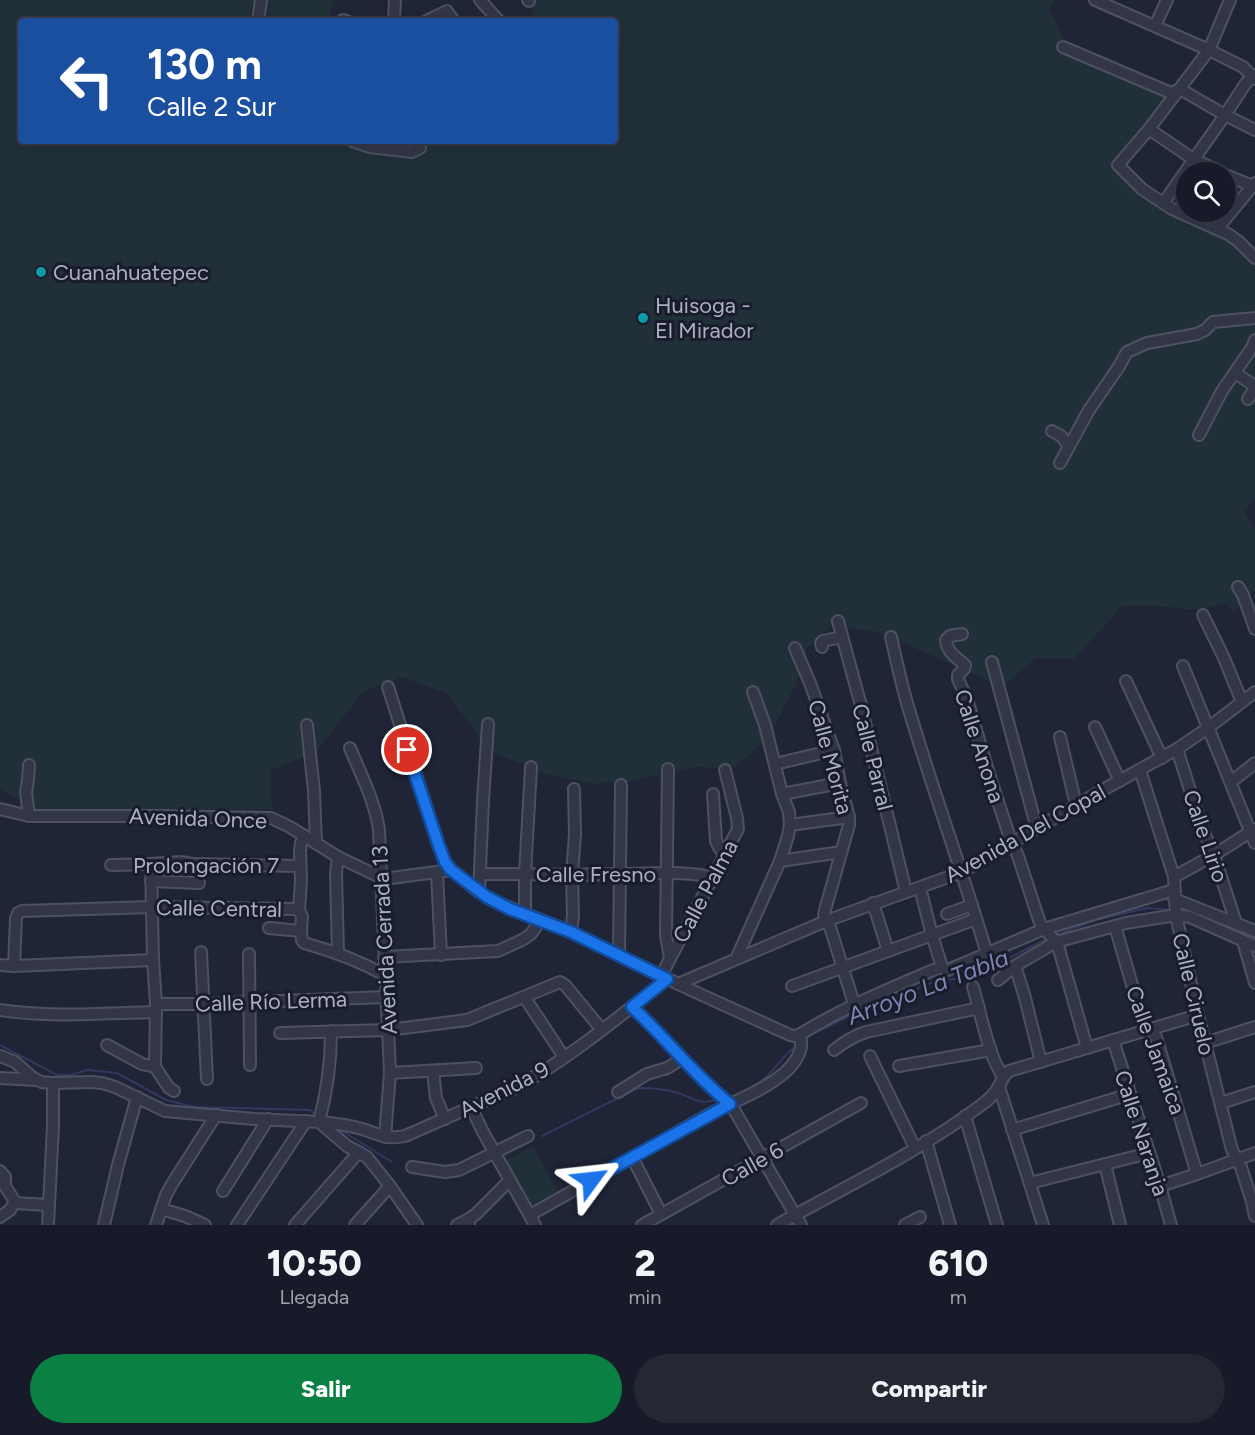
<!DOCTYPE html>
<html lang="es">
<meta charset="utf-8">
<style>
:root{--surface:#171b29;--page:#242835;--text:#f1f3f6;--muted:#9ea1a8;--line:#363946;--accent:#0b8043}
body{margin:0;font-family:Figtree,sans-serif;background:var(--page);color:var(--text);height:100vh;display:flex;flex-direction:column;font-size:22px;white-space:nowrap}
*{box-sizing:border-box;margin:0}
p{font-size:20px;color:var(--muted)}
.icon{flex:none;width:33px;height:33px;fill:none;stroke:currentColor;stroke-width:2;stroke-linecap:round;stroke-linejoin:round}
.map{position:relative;height:1225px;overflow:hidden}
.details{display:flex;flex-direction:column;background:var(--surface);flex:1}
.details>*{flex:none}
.guide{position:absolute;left:18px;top:18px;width:600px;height:126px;border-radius:6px;box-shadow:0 6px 24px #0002,0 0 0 2px var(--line);background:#1a4fa0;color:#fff;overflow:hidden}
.fabs{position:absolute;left:1176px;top:162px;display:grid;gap:12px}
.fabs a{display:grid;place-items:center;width:60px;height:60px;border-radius:50%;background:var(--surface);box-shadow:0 6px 24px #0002,0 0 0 2px var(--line);font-size:30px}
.pin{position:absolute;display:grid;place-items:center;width:51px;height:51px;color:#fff;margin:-26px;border:3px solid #fff;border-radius:50%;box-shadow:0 2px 6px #0007}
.me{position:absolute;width:66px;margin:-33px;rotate:60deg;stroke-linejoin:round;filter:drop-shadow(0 0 4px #0008)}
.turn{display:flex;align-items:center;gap:21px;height:126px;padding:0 30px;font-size:27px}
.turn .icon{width:78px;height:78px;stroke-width:2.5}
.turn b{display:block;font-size:42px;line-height:51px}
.eta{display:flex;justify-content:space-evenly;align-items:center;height:102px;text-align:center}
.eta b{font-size:36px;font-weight:800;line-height:42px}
.button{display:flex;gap:12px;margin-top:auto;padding:12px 30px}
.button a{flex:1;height:69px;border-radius:36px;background:var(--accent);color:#fff;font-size:24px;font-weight:800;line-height:69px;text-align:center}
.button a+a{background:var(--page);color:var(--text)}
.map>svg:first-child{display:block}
.green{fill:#213038}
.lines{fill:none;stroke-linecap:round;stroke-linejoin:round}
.stream{stroke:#30395d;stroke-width:2}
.minor-casing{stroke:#4d5162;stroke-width:14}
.minor{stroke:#323647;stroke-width:10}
.route-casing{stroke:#114b97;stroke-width:15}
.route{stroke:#1a73e8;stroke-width:10}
.culture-dot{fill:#0f9aa8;stroke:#181c2b;stroke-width:2}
.labels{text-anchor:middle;stroke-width:6;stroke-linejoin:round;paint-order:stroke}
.poi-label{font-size:22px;fill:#acb0c4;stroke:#181c2b;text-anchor:start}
.street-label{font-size:22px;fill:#acb0c4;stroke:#181c2b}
.water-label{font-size:24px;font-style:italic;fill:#7b86b2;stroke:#181c2b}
</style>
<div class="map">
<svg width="1255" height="1225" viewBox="0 0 1255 1225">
<rect width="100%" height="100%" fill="#1f2437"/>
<g class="green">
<path d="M0 0H333L330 21H21V141H615V21H528L532 15 533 0H1054L1049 11 1055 19 1065 43 1170 96 1124 158C1133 184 1163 197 1186 209V212H1191L1231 232 1255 254V498L1244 512 1248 520 1255 528V590L1234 611 1226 603 1205 609H1187L1158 606H1122L1075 658H1036L1002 687 881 633 832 626 807 648 795 686 768 738 733 769 698 767 625 782 592 784 543 773 488 750 448 694 402 677 363 692 315 753 270 770 272 809H36L0 789Z"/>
<polygon points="533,1146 558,1192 532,1207 507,1160"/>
</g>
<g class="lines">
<g class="stream">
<polyline points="1203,917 1255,940"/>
<polyline points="1056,935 1096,920 1147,908 1172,910"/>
<polyline points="807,1037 845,1018 934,982 954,979 984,971 1048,938"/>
<polyline points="0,1045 57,1075 71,1075 87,1070 117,1073 166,1100 195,1107 310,1110 316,1115"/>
<path d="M730 1097C741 1094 756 1085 765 1078 776 1068 784 1055 796 1046"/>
<polyline points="339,1129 392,1162"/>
<path d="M542 1136 638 1088C651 1088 665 1089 678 1093 694 1098 697 1105 716 1100"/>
</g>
<g class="minor-casing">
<g id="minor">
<polyline points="480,0 499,21"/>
<polyline points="528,0 529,1"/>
<polyline points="1095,0 1209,50 1243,67 1255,79"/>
<polyline points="1230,0 1209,50 1149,129 1118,165 1142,189 1172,209 1228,234 1238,241 1255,258"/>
<polyline points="343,20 347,21"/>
<polyline points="258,21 261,0"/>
<polyline points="394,21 395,0"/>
<polyline points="426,21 447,11 454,21"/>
<polyline points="1155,26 1167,0"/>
<polyline points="1063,47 1171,93 1180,89"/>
<polyline points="1180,89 1225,115 1255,130"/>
<polyline points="1149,129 1193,159 1221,172"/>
<polyline points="352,141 370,147 412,152 420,148 419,141"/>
<polyline points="1226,175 1255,187"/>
<polyline points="1164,202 1225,115 1246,83 1255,75"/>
<polyline points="1218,228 1255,183"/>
<polyline points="1235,373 1255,386"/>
<polyline points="1248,399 1255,388"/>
<polyline points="1052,431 1061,436 1069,446"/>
<polyline points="1199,435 1222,391 1253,346 1255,340"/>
<polyline points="1060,463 1089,410 1118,368 1127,352 1147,343 1197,334 1205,330 1213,322 1255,318"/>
<polyline points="1238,587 1243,595 1255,629"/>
<polyline points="1203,615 1224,658 1242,702"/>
<polyline points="838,621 860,702 906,892"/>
<path d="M962 634 950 636 946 640C946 651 957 658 965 665L964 669 958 675V679L967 699 989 774 1009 835 1018 856 1039 920 1041 925 1056 942 1059 949 1087 1048"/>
<path d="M891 637C897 663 902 688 910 713 934 794 963 873 987 954"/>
<polyline points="822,647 821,643 823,641 842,637"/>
<polyline points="795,648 810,683 834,750 840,783 849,817 849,825 825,910 824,915 831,930 854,1004"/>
<polyline points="992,662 1037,829"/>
<polyline points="1183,666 1255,843"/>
<polyline points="1126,681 1162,758"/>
<polyline points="388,687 439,847 445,862 451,870 479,892 496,902 571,932 691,990 790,1035 794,1036 799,1035"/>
<polyline points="307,725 314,791 316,843"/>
<polyline points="1095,727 1120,781"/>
<polyline points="1060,737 1076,805"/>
<path d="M350 748C361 775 375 801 379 830L390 1073 385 1137"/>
<polyline points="1177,749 1202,828 1214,855 1236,923"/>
<polyline points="775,764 834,750"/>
<polyline points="29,765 28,780 26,792 29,816"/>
<polyline points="668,769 666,935 670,958"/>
<polyline points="1140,770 1174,877 1176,915 1198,1015 1232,1150 1241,1167 1252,1202 1255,1216"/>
<polyline points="1231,782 1255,763"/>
<polyline points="713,794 716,841 720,849 726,853"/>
<polyline points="782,794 840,783"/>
<polyline points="0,809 29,816 153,816 271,818 290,827 338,857 384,879 451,870"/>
<polyline points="790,825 849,817"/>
<path d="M305 836 301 843 300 851 301 880 299 911 302 916 301 931 302 940 304 943C333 951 359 961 385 975"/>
<polyline points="338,857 336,873 338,953"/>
<polyline points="780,861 841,852"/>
<polyline points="151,864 153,960 156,1004 155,1067"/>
<polyline points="111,865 151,864 181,862 192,864 300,866"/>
<polyline points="437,872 441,955"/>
<path d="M480 874C528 874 576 875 624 874 648 874 692 870 712 878"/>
<polyline points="1174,877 1214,855 1255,829"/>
<polyline points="151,881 199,883"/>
<polyline points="920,888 932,935 942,967"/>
<polyline points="479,892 483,801 488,724"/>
<polyline points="1174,899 1255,931"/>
<polyline points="873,903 888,951"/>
<polyline points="525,914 525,874 531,767"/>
<polyline points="947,914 972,905"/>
<path d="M1115 926 1143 1023C1146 1030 1153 1031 1156 1037L1197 1174"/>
<polyline points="269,928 301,931"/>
<polyline points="571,932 573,916 572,875 575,834 574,789"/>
<polyline points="1243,941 1255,983"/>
<polyline points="201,952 207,1079"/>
<polyline points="249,954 250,1065"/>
<polyline points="619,954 621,785"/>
<polyline points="384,957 498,951 522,940 531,934 540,921"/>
<polyline points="736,959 780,861 788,836 790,825 789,812 782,794 765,725 753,692"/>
<polyline points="0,965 14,966 153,960"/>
<polyline points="14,966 16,918 18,913 22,911 152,907 295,909 299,911"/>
<polyline points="1015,966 1024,994 1041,1062"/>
<polyline points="661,976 738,829 737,818 725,770"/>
<polyline points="998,980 1015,966 1056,942 1126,923 1176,915 1190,917 1255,946"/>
<polyline points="678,984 826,921 962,872 1099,792 1177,749 1208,728 1255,692"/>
<polyline points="792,986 976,919"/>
<path d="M973 987C980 1010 989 1059 1003 1076"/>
<polyline points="525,998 564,1057"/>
<polyline points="156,1004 204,1004 386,997"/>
<polyline points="632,1007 650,1024 708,1085 733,1108 801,1225"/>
<path d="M0 1010C50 1018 105 1013 156 1012"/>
<path d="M331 1031C331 1063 327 1092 319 1122 333 1123 348 1125 362 1129 378 1134 387 1140 405 1136L519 1086C572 1056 620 1016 667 979"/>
<polyline points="280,1033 388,1030 467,1020 560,982 565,985 602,1030"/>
<path d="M799 1035C841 1009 886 990 931 971L942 967 944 969 948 970 1044 929 1174 890"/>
<polyline points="1113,1040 1160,1186 1171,1225"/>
<polyline points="1205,1043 1255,1027"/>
<polyline points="107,1045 142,1064 155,1067 169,1088 174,1091"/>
<path d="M834 1050C844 1042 854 1036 866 1032L979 1008"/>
<polyline points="0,1056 15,1062 32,1077 41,1082 53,1083 91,1082 102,1083 115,1087 165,1111 254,1119 319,1122 347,1146 367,1157 390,1186 417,1225"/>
<polyline points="870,1056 915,1148"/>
<polyline points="899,1066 991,1050"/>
<polyline points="433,1071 436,1098 445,1119"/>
<polyline points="390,1073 476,1068"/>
<polyline points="0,1078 36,1080"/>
<polyline points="999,1087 1043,1225"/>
<polyline points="618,1092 647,1074 667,1068 682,1059"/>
<polyline points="1221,1103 1255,1092"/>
<polyline points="471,1107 483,1132 535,1225"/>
<polyline points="965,1116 997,1225"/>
<polyline points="1012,1130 1130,1094"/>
<polyline points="926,1141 950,1225"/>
<polyline points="632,1157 661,1214"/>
<polyline points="1105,1164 1120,1225"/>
<polyline points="412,1167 445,1172 459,1170 528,1136"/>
<polyline points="0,1171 5,1177 5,1186 14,1200 14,1203"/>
<polyline points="1030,1183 1149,1153"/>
<polyline points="1160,1186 1197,1174 1255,1153"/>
<polyline points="223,1191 268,1119"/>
<polyline points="161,1209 185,1216 205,1225"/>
<path d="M530 1215C588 1182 647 1149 706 1116 730 1103 763 1091 783 1074 794 1065 806 1049 799 1035"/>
<polyline points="0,1217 10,1210 14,1203 49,1205"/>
<polyline points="48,1225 53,1126 53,1083"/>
<polyline points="104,1225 118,1165 137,1097"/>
<polyline points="156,1225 166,1195 172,1184 216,1115"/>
<polyline points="237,1225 306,1121"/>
<polyline points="295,1225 359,1152"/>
<polyline points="355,1225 390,1186"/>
<polyline points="457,1225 469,1219"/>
<polyline points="469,1225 469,1219 476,1214 510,1180"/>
<polyline points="642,1225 861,1103"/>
<path d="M777 1225C845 1187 917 1153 980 1106 987 1101 995 1094 999 1086 1002 1080 1003 1076 1009 1071L1198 1015"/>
<polyline points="905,1225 920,1217"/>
</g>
</g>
<use href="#minor" class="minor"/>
</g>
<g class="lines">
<g class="route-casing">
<path id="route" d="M407 750 439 846 445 862 451 870 487 897 510 909 571 932 667 979 632 1007C666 1038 694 1075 730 1104L591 1180"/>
</g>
<use href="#route" class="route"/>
</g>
<g class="culture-dot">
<circle cx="41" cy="272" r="6"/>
<circle cx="643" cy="318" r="6"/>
</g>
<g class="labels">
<g class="poi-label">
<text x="53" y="280">Cuanahuatepec</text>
<text x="655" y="313">Huisoga -<tspan x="655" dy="25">El Mirador</tspan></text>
</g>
<g class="street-label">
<text transform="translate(980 746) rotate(72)" y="8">Calle Anona</text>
<text transform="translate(831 757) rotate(75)" y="8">Calle Morita</text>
<text transform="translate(873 757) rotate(76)" y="8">Calle Parral</text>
<text transform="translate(198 818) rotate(2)" y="8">Avenida Once</text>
<text transform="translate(1025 833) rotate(-29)" y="8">Avenida Del Copal</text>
<text transform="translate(1206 836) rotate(71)" y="8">Calle Lirio</text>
<text x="206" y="873">Prolongación 7</text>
<text x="596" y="882">Calle Fresno</text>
<text transform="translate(705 891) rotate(-62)" y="8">Calle Palma</text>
<text transform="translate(219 908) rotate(1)" y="8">Calle Central</text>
<text transform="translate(384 940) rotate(-93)" y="8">Avenida Cerrada 13</text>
<text transform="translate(1194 994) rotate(77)" y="8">Calle Ciruelo</text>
<text transform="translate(271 1001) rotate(-2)" y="8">Calle Río Lerma</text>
<text transform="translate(1156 1050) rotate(70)" y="8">Calle Jamaica</text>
<text transform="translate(504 1089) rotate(-27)" y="8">Avenida 9</text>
<text transform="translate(1142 1133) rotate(72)" y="8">Calle Naranja</text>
<text transform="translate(752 1164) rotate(-29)" y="8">Calle 6</text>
</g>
<g class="water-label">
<text transform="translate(928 987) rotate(-21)" y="8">Arroyo La Tabla</text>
</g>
</g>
</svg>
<div class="fabs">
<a><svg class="icon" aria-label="search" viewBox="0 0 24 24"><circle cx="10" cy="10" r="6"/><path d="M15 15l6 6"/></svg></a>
</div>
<div class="pin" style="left:407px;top:750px;background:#d93025"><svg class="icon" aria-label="arrive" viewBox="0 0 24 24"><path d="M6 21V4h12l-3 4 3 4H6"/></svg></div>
<svg class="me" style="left:591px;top:1180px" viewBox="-20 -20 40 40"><path d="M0-17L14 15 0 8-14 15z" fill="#1a73e8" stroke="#fff" stroke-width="4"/></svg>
<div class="guide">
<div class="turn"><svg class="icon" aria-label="left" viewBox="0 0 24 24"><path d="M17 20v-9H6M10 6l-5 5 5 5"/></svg><div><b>130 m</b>Calle 2 Sur</div></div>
</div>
</div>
<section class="details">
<div class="eta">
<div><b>10:50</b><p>Llegada</p></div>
<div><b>2</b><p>min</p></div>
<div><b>610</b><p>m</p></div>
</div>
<div class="button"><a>Salir</a><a>Compartir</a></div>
</section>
